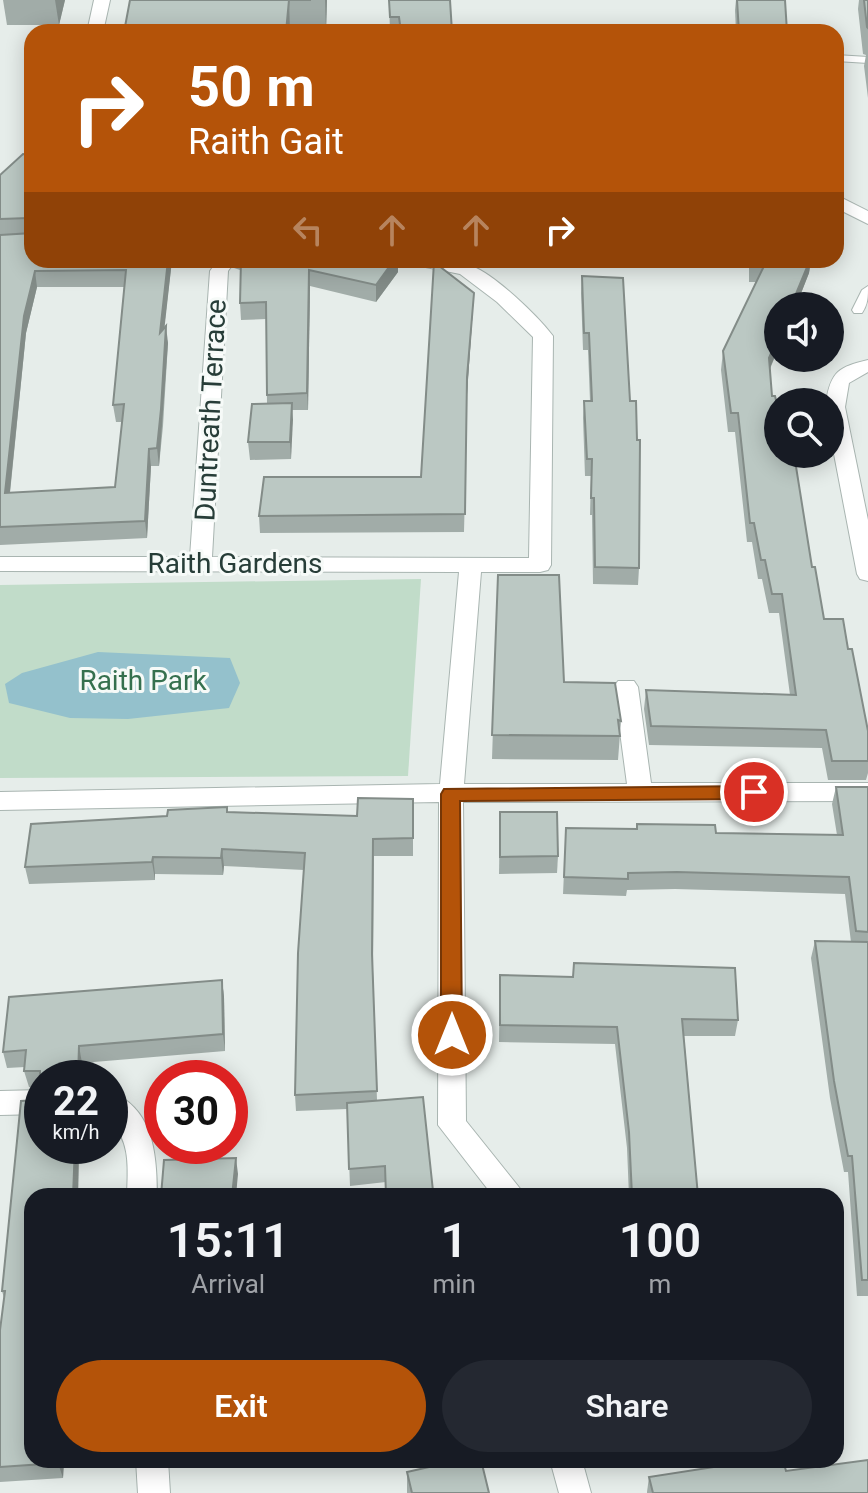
<!DOCTYPE html>
<style>
:root{--surface:#171b24;--page:#242831;--text:#f1f3f6;--muted:#9ea1a6;--accent:#b45309}
body{margin:0;font-family:Roboto,sans-serif;background:var(--page);color:var(--text);height:100vh;display:flex;flex-direction:column;font-size:30px;white-space:nowrap}
*{box-sizing:border-box;margin:0}
p{font-size:26px;color:var(--muted)}
.icon{flex:none;width:44px;height:44px;fill:none;stroke:currentColor;stroke-width:2;stroke-linecap:round;stroke-linejoin:round}
.map{position:relative;flex:1;overflow:hidden}
.drawer{position:absolute;left:24px;top:1188px;width:820px;height:280px;display:flex;flex-direction:column;background:var(--surface);border-radius:24px;box-shadow:0 4px 20px #0003}
.drawer>*{flex:none}
.banner{position:absolute;left:24px;top:24px;width:820px;height:244px;border-radius:24px;box-shadow:0 4px 20px #0003;background:#b45309;color:#fff;overflow:hidden}
.buttons{position:absolute;left:764px;top:292px;display:grid;gap:16px}
.buttons a{display:grid;place-items:center;width:80px;height:80px;border-radius:50%;background:var(--surface);box-shadow:0 4px 20px #0003;font-size:40px}
.speed{position:absolute;left:24px;top:1060px;display:flex;gap:16px;font-size:40px;font-weight:700;text-align:center}
.speed>*{display:grid;place-content:center;width:104px;height:104px;border-radius:50%;background:var(--surface);box-shadow:0 4px 20px #0003;line-height:1}
.speed small{font-size:20px;font-weight:400}
.speed .limit{border:12px solid #d22;background:#fff;color:#111}
.pin{position:absolute;display:grid;place-items:center;width:68px;height:68px;color:#fff;margin:-34px;border:4px solid #fff;border-radius:50%;box-shadow:0 2px 8px #0007}
.me{position:absolute;width:88px;margin:-44px;rotate:0deg;stroke-linejoin:round;filter:drop-shadow(0 0 6px #0008)}
.turn{display:flex;align-items:center;gap:28px;height:168px;padding:0 32px;font-size:36px}
.turn .icon{width:104px;height:104px;stroke-width:2.5}
.turn b{display:block;font-size:56px;line-height:68px}
.lanes{display:flex;align-items:center;height:76px;padding:0 32px;background:#0003;justify-content:center;gap:40px;direction:ltr}
.lanes .off{opacity:.35}
.eta{display:flex;justify-content:space-evenly;align-items:center;height:136px;text-align:center}
.eta b{font-size:48px;font-weight:600;line-height:56px}
.primary-button{display:flex;gap:16px;margin-top:auto;padding:16px 32px}
.primary-button a{flex:1;height:92px;border-radius:48px;background:var(--accent);color:#fff;font-size:32px;font-weight:600;line-height:92px;text-align:center}
.primary-button a+a{background:var(--page);color:var(--text)}
.map>svg:first-child{display:block}
.green{fill:#c1dcc9}
.water{fill:#94c1cc}
.lines{fill:none;stroke-linecap:round;stroke-linejoin:round}
.service-casing{stroke:#a9b5b1;stroke-width:2}
.minor-casing{stroke:#a9b5b1;stroke-width:2}
.service{fill:#fff;fill-rule:evenodd}
.minor{fill:#fff;fill-rule:evenodd}
.wall{fill:#a1aca8;fill-rule:evenodd}
.shaded-wall{fill:#838c88}
.building{fill:#bbc8c3;stroke:#838c88;stroke-width:2;fill-rule:evenodd}
.route{fill:#b45309;stroke:#753606;stroke-width:2}
.labels{text-anchor:middle;stroke-width:6;stroke-linejoin:round;paint-order:stroke}
.street-label{font-size:28px;fill:#273d38;stroke:#f6faf8}
.park-label{font-size:28px;fill:#35704e;stroke:#f6faf8}
</style>
<div class="map">
<svg width="868" height="1493" viewBox="0 0 868 1493">
<rect width="100%" height="100%" fill="#e6edea"/>
<polygon class="green" points="421,579 408,776 0,778 0,585"/>
<polygon class="water" points="98,652 230,658 240,683 229,708 128,719 70,718 9,703 5,684 22,673"/>
<g class="lines">
<g class="service-casing">
<g id="service">
<polygon points="836,55 868,57 868,63 836,61"/>
<path d="M868 286C868 297 868 304 862 313H854L852 310 862 290Z"/>
</g>
</g>
<g class="minor-casing">
<g id="minor">
<polygon points="94,0 110,0 103,32 87,32"/>
<polygon points="808,25 814,27 817,32 801,32 802,27"/>
<polygon points="836,195 868,211 868,224 836,208"/>
<path d="M218 260H236L228 271 212 557 529 558 533 337 497 302 460 274 411 264 409 260C429 260 452 258 472 266 496 276 536 314 553 336L551 565 548 570 540 572H481L464 784H627L614 687 618 681H634L638 687 651 783H868V801L463 802 466 1121 526 1196H493L438 1125 439 802 0 810V792L440 784 459 572 0 571V557H190L210 271Z"/>
<path d="M868 360V372L849 383 845 407 868 520V581L860 579 857 574 830 433V402H826C831 371 839 367 868 360Z"/>
<polygon points="42,1090 42,1114 0,1115 0,1091"/>
<path d="M110 1092C154 1108 157 1156 157 1196H127C128 1168 131 1142 110 1120Z"/>
<polygon points="136,1460 168,1460 170,1493 138,1493"/>
<polygon points="550,1460 582,1460 591,1493 559,1493"/>
</g>
</g>
<use href="#service" class="service"/>
<use href="#minor" class="minor"/>
</g>
<g class="wall">
<polygon points="3,0 65,0 59,25 7,25"/>
<polygon points="130,0 327,0 326,30 290,31"/>
<polygon points="389,0 452,32 390,32"/>
<polygon points="736,0 737,0 787,32 736,32 735,10"/>
<polygon points="859,0 868,0 868,98 864,66 866,55 863,54 858,9"/>
<path d="M32 156V260H172L164 328 168 343 163 426 159 466H151L147 538 0 545V175ZM37 287H124L113 405 116 422H122L115 487 10 493 26 333Z"/>
<polygon points="233,260 394,260 398,272 376,302 310,286 308,410 292,410 291,459 250,460 248,442 267,404 266,319 241,320 240,303 240,270 234,268"/>
<polygon points="749,260 811,260 809,273 796,306 778,306 778,349 770,369 772,396 824,619 848,649 868,731 868,773 866,780 828,780 822,748 649,745 644,709 646,690 790,695 779,613 769,613 762,579 758,579 752,542 747,542 735,432 728,432 721,370 723,351 756,282 749,282"/>
<polygon points="582,276 639,568 638,585 593,584 592,515 590,515 591,476 585,476 583,418 584,401 590,401 588,350 583,350 581,293"/>
<polygon points="474,293 467,394 464,532 260,533 259,516 421,477"/>
<polygon points="498,575 564,682 621,721 618,760 492,759"/>
<polygon points="836,787 868,787 868,1296 857,1296 848,1172 844,1172 830,1098 811,958 815,941 851,942 845,894 675,889 627,890 626,896 563,894 566,828 636,829 637,824 716,833 837,835 832,804"/>
<polygon points="413,799 413,856 374,856 373,971 377,1100 423,1097 386,1196 386,1182 350,1186 347,1109 296,1111 295,1095 304,870 224,866 223,875 155,874 155,880 29,884 25,867 167,816 227,807 228,812 357,816"/>
<polygon points="500,812 558,856 557,873 499,874"/>
<polygon points="500,975 738,1020 735,1036 684,1036 698,1196 629,1196 627,1148 615,1044 499,1042"/>
<polygon points="222,980 224,997 225,1051 82,1063 82,1078 42,1078 42,1146 79,1146 78,1196 32,1196 32,1460 64,1460 63,1478 0,1482 0,1330 4,1298 2,1291 38,1100 41,1097 41,1088 29,1087 24,1071 25,1067 7,1068 3,1052"/>
<polygon points="786,1471 868,1493 647,1493 647,1492 649,1477"/>
<polygon points="407,1472 489,1493 407,1493"/>
</g>
<g class="shaded-wall">
<polygon points="55,0 65,0 59,25"/>
<polygon points="289,0 290,32 286,32"/>
<polygon points="325,0 327,0 326,30"/>
<polygon points="168,260 172,260 162,350 160,333"/>
<polygon points="394,260 398,260 398,272 376,302 376,285"/>
<polygon points="810,260 811,260 809,273 796,306 791,306"/>
<polygon points="309,270 310,286 308,410 307,393"/>
<polygon points="35,271 37,287 26,333 8,510 5,493 24,316"/>
<polygon points="474,293 467,394 464,532 467,377"/>
<polygon points="166,326 168,343 159,466 157,448"/>
<polygon points="778,337 778,349 766,377 769,358"/>
<polygon points="292,403 293,420 291,459 290,442"/>
<polygon points="149,449 151,466 147,538 145,521"/>
<polygon points="222,849 224,866 223,875 221,858"/>
<polygon points="153,857 155,874 155,880 152,862"/>
<polygon points="222,980 224,997 225,1051 223,1034"/>
<polygon points="79,1046 82,1063 82,1078 78,1078"/>
<polygon points="75,1146 79,1146 78,1196 73,1196"/>
<polygon points="236,1158 238,1174 236,1196 232,1196"/>
<polygon points="59,1460 64,1460 63,1478 58,1463"/>
</g>
<g class="building">
<polygon points="130,0 311,0 289,0 286,32 124,32"/>
<polygon points="389,0 450,0 452,32 401,32 399,17 390,17"/>
<polygon points="737,0 785,0 787,32 739,32"/>
<polygon points="864,0 868,0 868,28 867,27"/>
<polygon points="23,154 32,156 32,220 29,218 0,219 0,175"/>
<path d="M32 225V260H168L160 333 166 326 161 409 157 448 149 449 145 521 0 527V235L32 233ZM126 270 113 405 124 404 115 487 5 493 24 316 35 271Z"/>
<polygon points="241,260 394,260 376,285 309,270 307,393 267,395 266,302 240,303"/>
<polygon points="751,260 810,260 791,306 778,306 778,337 769,358 772,396 775,396 778,408 778,454 794,454 812,567 815,567 824,619 843,619 848,649 852,649 868,731 868,761 832,761 826,730 651,726 646,690 796,695 782,594 772,594 765,560 761,560 754,523 750,523 738,413 731,413 723,351 765,264 751,264"/>
<polygon points="434,262 474,293 467,377 465,514 259,516 264,477 421,477"/>
<polygon points="582,276 623,278 630,401 636,401 637,440 640,440 639,568 595,567 594,498 591,498 592,459 587,459 584,401 592,401 589,333 584,333"/>
<polygon points="292,403 290,442 248,442 252,404"/>
<polygon points="498,575 559,575 564,682 615,683 621,721 618,720 620,736 492,735"/>
<polygon points="836,787 868,787 868,932 856,931 849,877 677,872 628,873 628,879 564,877 566,828 637,829 637,824 715,825 716,833 843,835"/>
<polygon points="358,798 413,799 413,838 373,839 372,954 377,1091 295,1095 298,953 305,853 222,849 221,858 153,857 152,862 25,867 31,824 167,816 168,810 227,807 227,812 357,816"/>
<polygon points="500,812 557,812 558,856 500,857"/>
<polygon points="815,941 868,942 868,1280 862,1280 852,1156 848,1156 834,1081"/>
<polygon points="574,963 735,968 738,1020 682,1019 698,1196 632,1196 629,1132 617,1027 500,1025 500,975 573,977"/>
<polygon points="222,980 223,1034 79,1046 78,1078 42,1078 42,1146 75,1146 73,1196 32,1196 32,1460 59,1460 58,1463 0,1467 0,1330 5,1291 2,1291 21,1101 38,1100 41,1097 40,1071 24,1071 26,1050 3,1052 9,997"/>
<polygon points="423,1097 433,1191 473,1191 473,1196 386,1196 385,1166 349,1169 347,1103"/>
<polygon points="236,1158 232,1196 161,1196 164,1160"/>
<polygon points="460,1460 481,1460 489,1493 412,1493 407,1472"/>
<polygon points="759,1460 783,1460 786,1471 868,1460 868,1493 653,1493 649,1477"/>
</g>
<polygon class="route" points="754,786 763,792 754,799 460,801 462,1035 459,1041 452,1043 444,1041 441,1035 441,794 444,789"/>
<g class="labels">
<g class="street-label">
<text transform="translate(210 410) rotate(-87)" y="10">Duntreath Terrace</text>
<text x="235" y="573">Raith Gardens</text>
</g>
<g class="park-label">
<text x="143" y="690">Raith Park</text>
</g>
</g>
</svg>
<div class="buttons">
<a><svg class="icon" aria-label="sound" viewBox="0 0 24 24"><path d="M4 9h4l5-4v14l-5-4H4zM17 9q2 3 0 6"/></svg></a>
<a><svg class="icon" aria-label="search" viewBox="0 0 24 24"><circle cx="10" cy="10" r="6"/><path d="M15 15l6 6"/></svg></a>
</div>
<div class="speed"><div>22<small>km/h</small></div><div class="limit">30</div></div>
<div class="pin" style="left:754px;top:792px;background:#d93025"><svg class="icon" aria-label="arrive" viewBox="0 0 24 24"><path d="M6 21V4h12l-3 4 3 4H6"/></svg></div>
<svg class="me" style="left:452px;top:1035px" viewBox="-20 -20 40 40"><circle r="17" fill="#b45309" stroke="#fff" stroke-width="3"/><path d="M0-11L8 9 0 5-8 9z" fill="#fff"/></svg>
<div class="banner">
<div class="turn"><svg class="icon" aria-label="right" viewBox="0 0 24 24"><path d="M7 20v-9h11M14 6l5 5-5 5"/></svg><div><b>50 m</b>Raith Gait</div></div>
<div class="lanes"><svg class="icon off" aria-label="left" viewBox="0 0 24 24"><path d="M17 20v-9H6M10 6l-5 5 5 5"/></svg><svg class="icon off" aria-label="ahead" viewBox="0 0 24 24"><path d="M12 20V5M6 11l6-6 6 6"/></svg><svg class="icon off" aria-label="ahead" viewBox="0 0 24 24"><path d="M12 20V5M6 11l6-6 6 6"/></svg><svg class="icon" aria-label="right" viewBox="0 0 24 24"><path d="M7 20v-9h11M14 6l5 5-5 5"/></svg></div>
</div>
<section class="drawer">
<div class="eta">
<div><b>15:11</b><p>Arrival</p></div>
<div><b>1</b><p>min</p></div>
<div><b>100</b><p>m</p></div>
</div>
<div class="primary-button"><a>Exit</a><a>Share</a></div>
</section>
</div>
